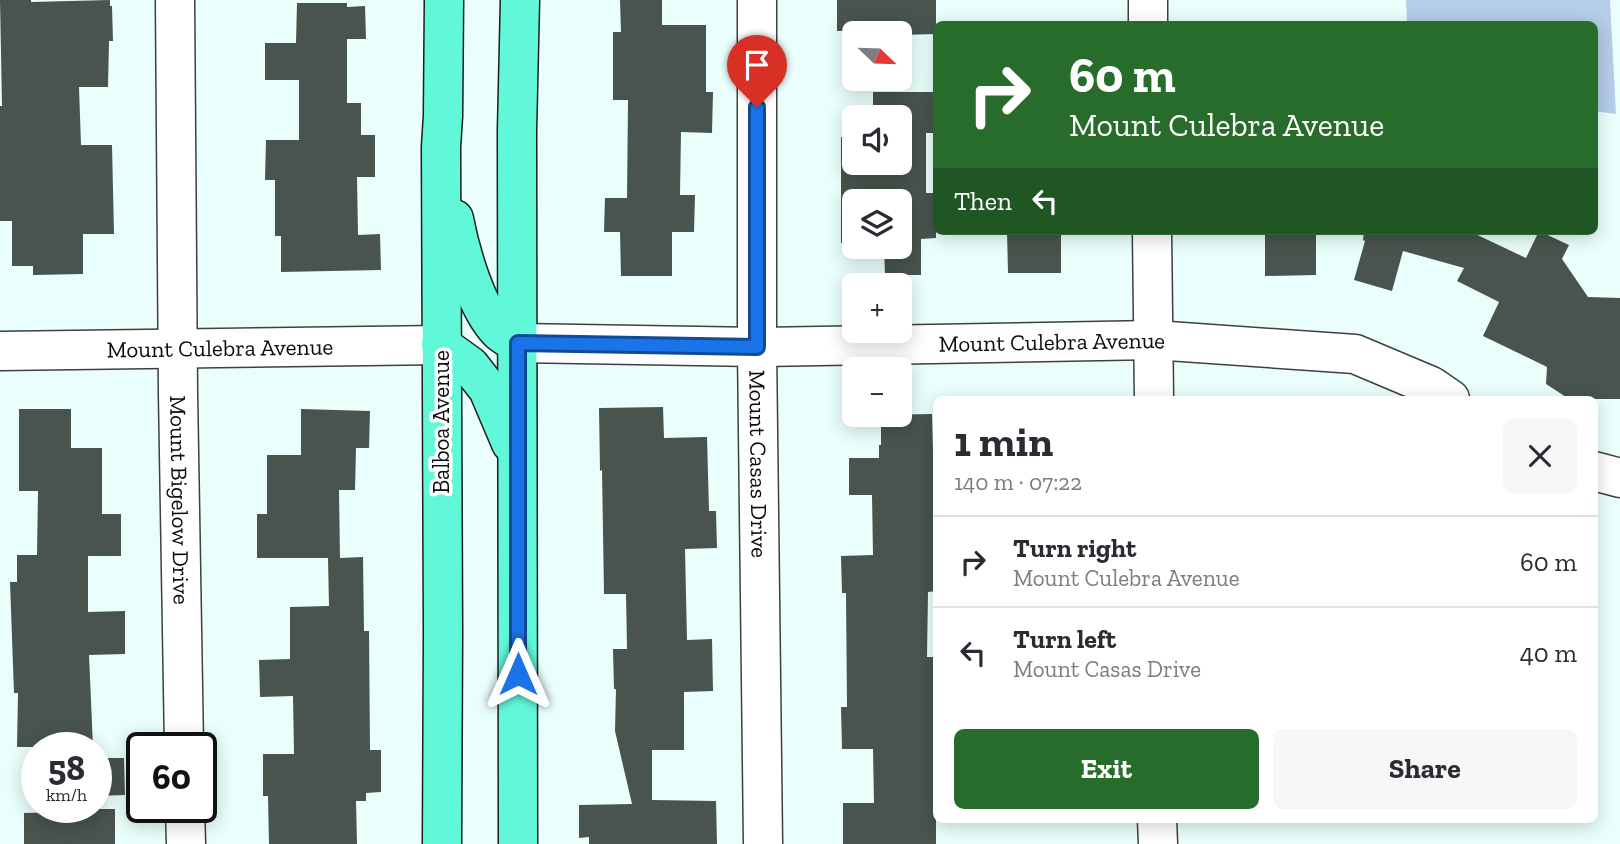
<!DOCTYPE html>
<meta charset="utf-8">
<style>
:root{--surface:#fff;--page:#f7f7f7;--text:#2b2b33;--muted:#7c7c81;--line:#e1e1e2;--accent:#286c2c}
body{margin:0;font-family:"Zilla Slab",serif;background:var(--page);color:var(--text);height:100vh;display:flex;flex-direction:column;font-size:26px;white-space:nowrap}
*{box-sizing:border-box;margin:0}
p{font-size:23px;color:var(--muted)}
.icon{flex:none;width:38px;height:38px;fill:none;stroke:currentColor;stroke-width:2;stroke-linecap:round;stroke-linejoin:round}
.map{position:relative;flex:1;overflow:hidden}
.sheet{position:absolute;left:933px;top:396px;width:665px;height:427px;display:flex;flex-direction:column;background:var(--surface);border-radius:10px;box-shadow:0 4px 18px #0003}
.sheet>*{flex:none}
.hud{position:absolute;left:933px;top:21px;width:665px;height:214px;border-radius:10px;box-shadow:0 4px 18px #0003;background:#286c2c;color:#fff;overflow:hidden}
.needle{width:46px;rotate:113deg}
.controls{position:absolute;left:842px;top:21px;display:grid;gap:14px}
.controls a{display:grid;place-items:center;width:70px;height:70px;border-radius:10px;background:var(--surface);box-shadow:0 4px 18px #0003;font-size:35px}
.speed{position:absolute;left:21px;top:732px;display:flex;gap:14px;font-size:35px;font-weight:700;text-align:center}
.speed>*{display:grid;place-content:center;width:91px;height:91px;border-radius:50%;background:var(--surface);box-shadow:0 4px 18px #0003;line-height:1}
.speed small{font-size:18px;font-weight:400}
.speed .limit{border:4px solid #111;border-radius:10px;background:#fff;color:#111}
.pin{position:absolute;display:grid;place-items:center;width:60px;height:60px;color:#fff;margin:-72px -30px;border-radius:50% 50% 50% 0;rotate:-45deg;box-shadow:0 0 7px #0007}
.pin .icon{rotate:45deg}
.me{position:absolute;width:77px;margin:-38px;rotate:0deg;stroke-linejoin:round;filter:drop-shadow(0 0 5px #0008)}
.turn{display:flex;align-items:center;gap:24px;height:147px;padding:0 21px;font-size:32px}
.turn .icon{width:91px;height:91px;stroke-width:2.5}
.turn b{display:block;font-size:49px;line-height:60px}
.then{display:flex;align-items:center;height:66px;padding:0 21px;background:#0003;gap:14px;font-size:26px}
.round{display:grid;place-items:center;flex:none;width:74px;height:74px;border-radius:10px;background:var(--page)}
.summary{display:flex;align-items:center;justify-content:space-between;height:119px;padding:0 21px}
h1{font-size:42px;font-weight:700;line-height:52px}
.action{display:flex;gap:14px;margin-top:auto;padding:14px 21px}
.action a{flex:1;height:80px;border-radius:10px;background:var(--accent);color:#fff;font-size:28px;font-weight:700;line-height:80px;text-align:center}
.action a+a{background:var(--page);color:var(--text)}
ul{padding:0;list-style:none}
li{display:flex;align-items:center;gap:21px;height:91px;padding:0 21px;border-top:2px solid var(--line)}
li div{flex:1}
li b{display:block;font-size:26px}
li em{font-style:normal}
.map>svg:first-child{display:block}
.green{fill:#b5cde8}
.building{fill:#48544d}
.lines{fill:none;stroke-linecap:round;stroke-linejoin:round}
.minor-casing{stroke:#3f3f3f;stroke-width:41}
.tertiary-casing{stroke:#3f3f3f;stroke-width:41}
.primary-casing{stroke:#1d1d1d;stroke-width:41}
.minor{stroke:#fff;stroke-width:38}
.tertiary{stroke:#fff;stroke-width:38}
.primary{stroke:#61f8da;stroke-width:38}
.route-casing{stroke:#114b97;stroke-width:18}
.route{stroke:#1a73e8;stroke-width:12}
.labels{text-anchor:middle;stroke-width:7;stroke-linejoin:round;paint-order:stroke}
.street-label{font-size:23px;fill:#0c0c0c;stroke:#fff}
</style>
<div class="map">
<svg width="1620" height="844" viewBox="0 0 1620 844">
<rect width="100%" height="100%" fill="#eafffc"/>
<polygon class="green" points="1406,0 1610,0 1616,114 1594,111 1594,24 1407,24"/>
<g class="building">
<polygon points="0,0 31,0 31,2 110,0 110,6 112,6 113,41 109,41 108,87 79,87 81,145 112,145 114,234 83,234 83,274 33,275 33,266 12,266 12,221 0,221 0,106 2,106"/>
<polygon points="620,0 662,0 662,25 706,25 706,92 713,92 712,133 681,132 680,195 695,195 694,232 672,232 672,276 621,276 620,232 604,232 605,198 627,198 628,100 613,100 613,32 621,32"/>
<polygon points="837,0 936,0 936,34 900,35 900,33 867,33 867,31 837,31"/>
<polygon points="297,3 347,3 347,7 365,6 366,39 347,39 347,103 361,103 361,135 375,135 375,177 357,177 358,235 380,234 381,270 281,272 281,236 275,236 275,180 265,180 266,140 299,140 299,80 265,80 265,43 296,43"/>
<polygon points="873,92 936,92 936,133 926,133 926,193 936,193 936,238 921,239 921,275 885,275 884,247 900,247 900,201 854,201 854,243 841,243 841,137 854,137 854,163 900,163 900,117 873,117"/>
<polygon points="1007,231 1061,231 1061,273 1008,273"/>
<polygon points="1265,231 1316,231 1316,275 1265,276"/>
<polygon points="1364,231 1469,231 1526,258 1539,231 1569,245 1562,259 1588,297 1620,298 1620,399 1569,399 1546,384 1547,367 1483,336 1499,302 1457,281 1464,268 1403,251 1392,291 1354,280 1365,241 1363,240"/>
<polygon points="663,407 664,438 707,437 709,511 716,511 717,548 685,549 687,640 712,639 713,691 684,692 684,750 652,750 652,800 716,801 717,844 589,844 589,837 579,838 579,805 632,804 615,731 616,689 614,689 613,649 627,649 626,594 604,594 602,470 600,471 599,408"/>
<polygon points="19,409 71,409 71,448 102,448 102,514 121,514 121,556 88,556 88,612 125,611 125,654 89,655 93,747 17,747 18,693 14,693 10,582 17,582 17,555 37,555 38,491 19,491"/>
<polygon points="301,409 370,411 369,448 356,448 355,490 339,490 340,558 363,557 364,631 369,631 370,750 381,750 381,792 366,793 366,801 356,801 357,844 269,844 268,796 263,796 263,754 294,754 293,696 260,697 259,660 290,659 290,607 329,606 328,558 257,558 257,514 267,514 267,455 301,455"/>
<polygon points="932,414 933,451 936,451 936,591 928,592 927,657 933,657 933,709 936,709 936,844 843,844 843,803 874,803 873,749 842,749 841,707 847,707 846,593 842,593 841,556 873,555 872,495 849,495 849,458 879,458 879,445 881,445 881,415"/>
<polygon points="96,758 124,758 125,795 96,796"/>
<polygon points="71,809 115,809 115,844 24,844 24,813 71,812"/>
</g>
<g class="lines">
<g class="minor-casing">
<g id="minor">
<path id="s1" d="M175 0 178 393 184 747"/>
<path id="s2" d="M757 0V347L763 844"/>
<polyline points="1148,0 1148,24"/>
<polyline points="1152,231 1154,399"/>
<path id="s3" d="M518 343 757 347 1154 340 1355 354 1431 386 1450 399"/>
<polyline points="1594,471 1620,478"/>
<polyline points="185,807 186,844"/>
<polyline points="1157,819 1158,844"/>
</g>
</g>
<g class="tertiary-casing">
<g id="tertiary">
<path id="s4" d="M0 351 441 345"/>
</g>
</g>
<g class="primary-casing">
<g id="primary">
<path d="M454 219C460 251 476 308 499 331 504 336 512 340 518 343"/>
<polyline points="441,345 470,366 488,389 511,443"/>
<polyline points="442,844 443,634 441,147 443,116 444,0"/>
<polyline points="518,844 517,131 520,0"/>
</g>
</g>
<use href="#minor" class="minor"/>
<use href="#tertiary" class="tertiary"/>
<use href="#primary" class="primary"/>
</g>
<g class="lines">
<g class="route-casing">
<polyline id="route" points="518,674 518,343 757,347 757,107"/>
</g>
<use href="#route" class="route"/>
</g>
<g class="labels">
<g class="street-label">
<text dy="8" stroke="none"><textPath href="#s3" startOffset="534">Mount Culebra Avenue</textPath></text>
<text dy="8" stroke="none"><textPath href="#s4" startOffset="220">Mount Culebra Avenue</textPath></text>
<text transform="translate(441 422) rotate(-90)" y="8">Balboa Avenue</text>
<text dy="8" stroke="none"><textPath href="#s2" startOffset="464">Mount Casas Drive</textPath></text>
<text dy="8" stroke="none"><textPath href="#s1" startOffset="500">Mount Bigelow Drive</textPath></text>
</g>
</g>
</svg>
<div class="controls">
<a><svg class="needle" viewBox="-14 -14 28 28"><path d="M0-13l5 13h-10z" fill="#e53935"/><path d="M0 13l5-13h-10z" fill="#7c7c81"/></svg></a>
<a><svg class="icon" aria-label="sound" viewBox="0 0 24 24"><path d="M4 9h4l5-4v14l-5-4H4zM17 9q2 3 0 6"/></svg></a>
<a><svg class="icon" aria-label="layers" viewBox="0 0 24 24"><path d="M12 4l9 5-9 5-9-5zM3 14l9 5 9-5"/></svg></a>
<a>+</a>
<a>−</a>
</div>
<div class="speed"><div>58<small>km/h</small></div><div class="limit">60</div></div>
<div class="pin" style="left:757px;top:107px;background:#d93025"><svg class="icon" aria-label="arrive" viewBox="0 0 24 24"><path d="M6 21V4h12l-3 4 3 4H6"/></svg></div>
<svg class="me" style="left:518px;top:674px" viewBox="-20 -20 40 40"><path d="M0-17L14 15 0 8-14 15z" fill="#1a73e8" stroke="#fff" stroke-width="4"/></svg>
<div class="hud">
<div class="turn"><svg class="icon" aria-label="right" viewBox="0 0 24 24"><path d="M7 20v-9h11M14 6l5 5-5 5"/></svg><div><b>60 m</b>Mount Culebra Avenue</div></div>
<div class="then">Then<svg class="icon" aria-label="left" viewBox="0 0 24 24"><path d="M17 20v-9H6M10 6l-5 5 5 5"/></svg></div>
</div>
<section class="sheet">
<div class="summary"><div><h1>1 min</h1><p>140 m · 07:22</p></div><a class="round"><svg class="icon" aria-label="close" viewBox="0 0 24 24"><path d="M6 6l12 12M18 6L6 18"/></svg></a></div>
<ul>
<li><svg class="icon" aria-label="right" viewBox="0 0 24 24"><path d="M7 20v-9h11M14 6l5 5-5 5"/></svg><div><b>Turn right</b><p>Mount Culebra Avenue</p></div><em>60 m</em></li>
<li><svg class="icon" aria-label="left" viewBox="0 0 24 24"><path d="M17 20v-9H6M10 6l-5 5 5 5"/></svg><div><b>Turn left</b><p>Mount Casas Drive</p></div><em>40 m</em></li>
</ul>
<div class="action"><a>Exit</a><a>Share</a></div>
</section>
</div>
